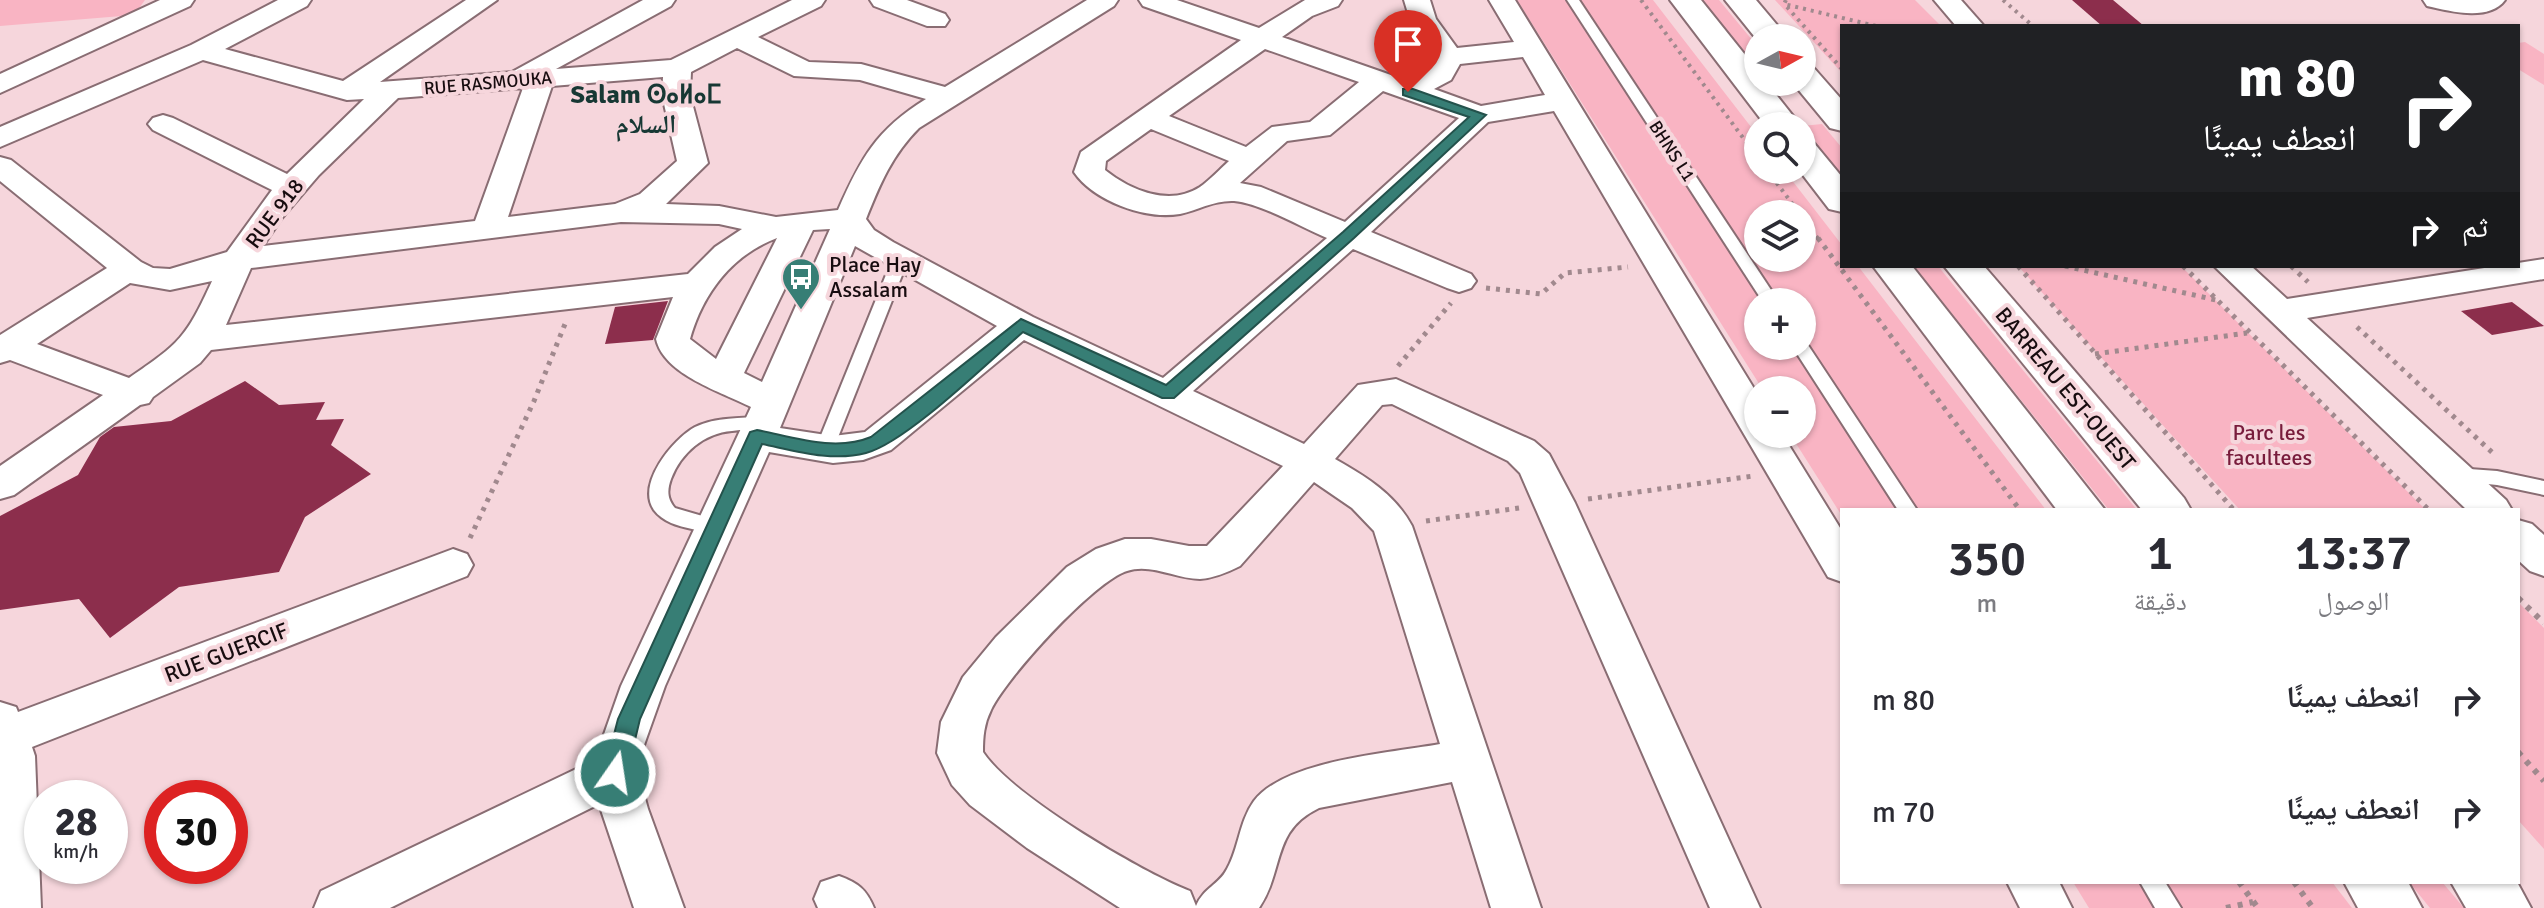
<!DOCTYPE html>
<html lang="ar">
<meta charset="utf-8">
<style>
:root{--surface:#fff;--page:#f7f7f7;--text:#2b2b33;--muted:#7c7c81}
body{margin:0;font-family:Signika,"Noto Naskh Arabic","Noto Sans Tifinagh",sans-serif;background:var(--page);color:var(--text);direction:rtl;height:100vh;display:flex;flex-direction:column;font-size:30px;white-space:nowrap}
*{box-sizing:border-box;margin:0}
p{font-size:26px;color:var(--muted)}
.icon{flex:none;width:44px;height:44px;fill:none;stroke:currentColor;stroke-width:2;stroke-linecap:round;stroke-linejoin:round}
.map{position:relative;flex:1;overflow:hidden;direction:ltr}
.details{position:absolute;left:1840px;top:508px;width:680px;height:376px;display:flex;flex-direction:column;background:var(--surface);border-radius:0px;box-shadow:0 2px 6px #0004;direction:rtl}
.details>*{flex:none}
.top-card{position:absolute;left:1840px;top:24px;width:680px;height:244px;border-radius:0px;box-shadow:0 2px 6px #0004;direction:rtl;background:#202124;color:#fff;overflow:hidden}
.needle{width:52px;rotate:82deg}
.tools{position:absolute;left:1744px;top:24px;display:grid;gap:16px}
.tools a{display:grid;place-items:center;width:72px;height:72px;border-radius:50%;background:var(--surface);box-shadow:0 2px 6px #0004;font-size:40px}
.speed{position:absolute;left:24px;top:780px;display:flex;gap:16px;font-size:40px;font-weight:700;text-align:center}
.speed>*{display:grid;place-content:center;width:104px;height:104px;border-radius:50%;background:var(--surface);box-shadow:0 2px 6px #0004;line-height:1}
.speed small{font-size:20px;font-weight:400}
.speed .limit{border:12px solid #d22;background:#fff;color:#111}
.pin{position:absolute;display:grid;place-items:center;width:68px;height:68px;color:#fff;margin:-82px -34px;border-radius:50% 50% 50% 0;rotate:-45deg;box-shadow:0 0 8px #0007}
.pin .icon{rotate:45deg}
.me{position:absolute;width:88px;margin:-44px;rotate:13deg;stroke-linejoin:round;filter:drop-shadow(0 0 6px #0008)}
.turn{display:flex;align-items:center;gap:28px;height:168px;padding:0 32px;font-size:36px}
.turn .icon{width:104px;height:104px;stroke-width:2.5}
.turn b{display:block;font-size:56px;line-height:68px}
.then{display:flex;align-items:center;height:76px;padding:0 32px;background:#0003;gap:16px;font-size:30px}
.eta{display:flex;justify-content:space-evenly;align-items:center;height:136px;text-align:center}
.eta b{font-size:48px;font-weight:600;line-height:56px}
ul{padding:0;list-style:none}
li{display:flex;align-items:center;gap:24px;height:112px;padding:0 32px}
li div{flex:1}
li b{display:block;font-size:30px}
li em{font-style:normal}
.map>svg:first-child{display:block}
.green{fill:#f9b4c3;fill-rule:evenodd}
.building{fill:#8c2e4c}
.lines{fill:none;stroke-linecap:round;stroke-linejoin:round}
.lane-casing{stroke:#896d73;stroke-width:4}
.street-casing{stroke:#896d73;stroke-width:4}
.primary-casing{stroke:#896d73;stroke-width:4}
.path-far2{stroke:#a1898e;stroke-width:4;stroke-dasharray:3 5;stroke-linecap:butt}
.path-far1{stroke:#a1898e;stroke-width:5;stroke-dasharray:4 6;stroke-linecap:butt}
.path{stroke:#a1898e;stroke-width:6;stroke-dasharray:5 7;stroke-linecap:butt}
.lane{fill:#fff;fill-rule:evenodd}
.street{fill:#fff;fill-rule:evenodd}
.primary{fill:#fff;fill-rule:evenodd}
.route{fill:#377e75;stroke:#24524c;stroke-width:2}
.labels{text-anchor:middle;stroke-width:8;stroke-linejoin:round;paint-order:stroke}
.far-street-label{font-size:18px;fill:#170c0f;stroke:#f6d6dc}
.street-label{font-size:22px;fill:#170c0f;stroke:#f6d6dc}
.poi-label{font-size:22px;fill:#170c0f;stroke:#f6d6dc;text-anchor:start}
.park-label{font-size:22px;fill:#781c3c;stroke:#f6d6dc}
.far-district-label{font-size:26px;font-weight:bold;fill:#173834;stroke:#f6d6dc}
</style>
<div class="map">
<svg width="2544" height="908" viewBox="0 0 2544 908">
<rect width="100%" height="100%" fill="#f6d6dc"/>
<g class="green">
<polygon points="0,0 145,0 134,15 0,26"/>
<path d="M1517 0H1653L1758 136V170H1784L1842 245V266H1858L2046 510H1842V516L1790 434H1802V390H1763ZM1758 214H1802V258H1758ZM1758 302H1802V346H1758Z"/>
<polygon points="1702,0 1719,0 1758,47 1758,70"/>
<polygon points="1775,0 1915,0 1941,26 1842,26 1842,73"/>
<polygon points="2525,42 2544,54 2544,85 2518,69 2518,43"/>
<polygon points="1822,124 1842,148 1842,176 1802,126"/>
<polygon points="1914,266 1938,266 2137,510 2109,510"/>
<polygon points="2018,266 2181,266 2426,510 2240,510"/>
<polygon points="2518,602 2544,628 2544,849 2518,820"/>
<polygon points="2073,882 2332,882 2352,908 2089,908"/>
<polygon points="2409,882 2442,882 2464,908 2430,908"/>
</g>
<g class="building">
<polygon points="2072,0 2113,0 2144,26 2102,26"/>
<polygon points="668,301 653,340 605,344 615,307"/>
<polygon points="2512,302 2544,326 2492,335 2461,311"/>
<polygon points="245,381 279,405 325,402 316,420 344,419 331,445 371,474 305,517 279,572 179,587 110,638 79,599 0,610 0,516 78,475 100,437 114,427 171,421"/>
</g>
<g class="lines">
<g class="lane-casing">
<g id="lane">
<polygon points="1567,0 1579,0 1779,302 1763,302"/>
<polygon points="900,255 908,260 833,450 830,455 818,455 815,450 892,260"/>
<polygon points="1802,341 1806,342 1917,510 1898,510 1792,346 1802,346"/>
<path d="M763 417 772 423 769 427C757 431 744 429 732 431 704 433 681 453 671 479 667 490 667 499 675 508L723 522 725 527 723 532C713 535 702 531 692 529 678 526 663 522 654 510 636 484 673 439 695 427 716 417 741 418 763 417Z"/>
<polygon points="2456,468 2497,471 2544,481 2544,495 2497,485 2450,480 2447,475"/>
<polygon points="2140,882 2165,882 2181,908 2155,908"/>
</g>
</g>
<g class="street-casing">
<g id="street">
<polygon points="160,0 194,0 190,6 0,93 0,74"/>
<path d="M278 0H311L307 6 225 49 343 81 466 0H497L380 82 512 72 643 0H675L671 6 556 69 671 60 792 0H825L821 6 758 37 809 62 861 64 945 87 1087 0H1118L1114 6 919 128C892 155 880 184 866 219L874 230 893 242 1033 317 1163 378 1327 238C1301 227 1260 203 1234 201 1215 200 1198 210 1180 214 1145 220 1094 201 1074 172L1081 152 1241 40 1143 6 1139 0H1177L1259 28 1305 0H1342L1338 6 1312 16 1282 37 1408 81 1430 69 1436 57 1410 20 1404 0H1430L1436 19 1457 48 1514 42 1489 0H1515L1758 395V434H1782L1842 531V582L1828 577 1554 111 1488 122 1371 232 1471 274 1476 281 1471 288 1459 292 1447 288 1353 249 1193 391 1304 444 1358 385 1396 379 1534 441 1549 454 1575 503 1760 908H1710L1520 473 1508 461 1392 404 1382 405 1335 459C1365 476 1395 494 1412 526L1541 908H1491L1452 782 1319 808C1271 831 1285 869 1259 908H1120L1027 848 970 805 952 785 937 753 941 722 963 677 996 637 1067 567 1096 549 1125 539H1151L1189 546H1207L1283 466 1024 340 891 450 863 460 833 463 769 452 665 686 644 745 638 773 648 809 684 908H634L599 804 390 908H314L321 891 595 760 621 686 751 407C722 392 664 375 656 339L673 297 211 350 200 363 153 397 149 403 140 405 14 495 0 499V466L103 395 10 360 0 363V335L107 268 0 181V157L11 160 141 262 153 268 170 269 227 252 272 190 153 130 148 124 153 118 163 115 173 118 287 174 364 99 347 100 203 60 0 147V127L191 45ZM737 48 794 76 860 80 926 99C876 130 861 158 838 210L776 217 719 206 666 204 708 163 690 95 691 72ZM1265 49 1359 82 1310 122 1272 127 1246 147 1169 116ZM1523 57 1545 95 1481 106 1434 89 1451 80 1460 64ZM663 77 662 95 677 161 640 194 615 204 508 217 552 86ZM523 88 475 221 263 246 282 218 319 175 398 98ZM1383 91 1459 118 1345 222 1261 187 1240 183 1287 141 1330 135ZM1151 129 1229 161C1220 169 1210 180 1200 187 1169 207 1130 190 1105 170L1106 161ZM621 222 719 224 742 229 715 247 688 274 226 325 251 268ZM830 229 762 382 744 373 813 230ZM777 238 716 359 690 339C703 293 732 255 777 238ZM855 246 997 326 865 432 833 436 780 428ZM212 281C186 338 180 343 129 378L37 344 130 283 170 290ZM1314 482 1352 508 1374 531 1440 744C1391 753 1285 760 1254 801 1239 822 1239 848 1227 869 1219 885 1204 887 1196 906L1190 891C1140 872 1011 795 983 752 983 737 984 724 991 710 1006 678 1094 581 1127 571 1151 563 1176 579 1200 579 1214 578 1228 572 1240 566Z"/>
<polygon points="870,0 907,0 945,14 949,20 945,26 927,26 874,6"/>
<polygon points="1934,0 1961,0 1984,26 1956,26"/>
<path d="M2423 0H2505C2489 22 2449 11 2427 6Z"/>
<polygon points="2544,259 2544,279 2307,318 2506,500 2512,510 2467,510 2214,266 2251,266 2287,299 2497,266 2518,266 2518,263"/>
<polygon points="2518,520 2532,524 2544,535 2544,576 2530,571 2518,560"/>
<polygon points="453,549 467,554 473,565 467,576 32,747 35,756 41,908 0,908 0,702 16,707 18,712"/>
<path d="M839 876C858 883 866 889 874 908H818L814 899 821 882Z"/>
<polygon points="2007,882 2059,882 2072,908 2020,908"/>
</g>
</g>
<g class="primary-casing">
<g id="primary">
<polygon points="1670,0 1701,0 1758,71 1758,82 1766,82 1801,126 1766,126"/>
<polygon points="1725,0 1756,0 1788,38 1758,38 1758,41"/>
<polygon points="1802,64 1813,67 1842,100 1842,131 1830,128 1792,82 1802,82"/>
<polygon points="1802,140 1814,143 1842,177 1842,212 1829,209 1799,170 1802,170"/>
<polygon points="1873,266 1912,266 2105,510 2057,510"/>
<polygon points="1944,266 1984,266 2184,498 2191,510 2142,510"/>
<polygon points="2344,882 2408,882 2422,908 2358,908"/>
<polygon points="2451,882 2517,882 2531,908 2466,908"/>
</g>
</g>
<g class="path-far2">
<polyline points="1641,0 1758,158"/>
<polyline points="1786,0 1784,4 1876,26"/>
<polyline points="2003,0 2033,26"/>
<polyline points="1787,7 1842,69"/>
<polyline points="1767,170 1800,214"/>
<polyline points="1802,217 1819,240"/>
</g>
<g class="path-far1">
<polyline points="1818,238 2020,510"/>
<polyline points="2018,266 2234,510"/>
<polyline points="2065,266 2216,300"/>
<polyline points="2183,266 2429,510"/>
<polyline points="2291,266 2308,282"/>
<polyline points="1486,288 1541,294 1565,273 1628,267"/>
<polyline points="2357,327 2496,456"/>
<polyline points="2095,354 2247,333"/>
<polyline points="1398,366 1451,303"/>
<polyline points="1588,499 1753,476"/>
<polyline points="1426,521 1519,508"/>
<polyline points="470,538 534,401 565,324"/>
</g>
<g class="path">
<polyline points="2518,598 2544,623"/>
<polyline points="2518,752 2544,781"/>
<polyline points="2239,882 2258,908"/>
<polyline points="2294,882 2313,908"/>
<polyline points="2226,908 2253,902"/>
</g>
<use href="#lane" class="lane"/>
<use href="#street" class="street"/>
<use href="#primary" class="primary"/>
</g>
<path class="route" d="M1403 89H1413L1486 115 1354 238 1174 398H1162L1023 332C988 362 907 442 866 453 832 462 796 451 762 444L640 719 627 773 623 780 615 783 608 780 604 773 618 719 750 432 757 430C793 437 835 452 871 437L1021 319 1166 385 1343 232 1469 117 1403 95Z"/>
<defs>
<g id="bus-pin" transform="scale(2)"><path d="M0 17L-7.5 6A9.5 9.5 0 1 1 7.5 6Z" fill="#377e75" stroke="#f6d6dc"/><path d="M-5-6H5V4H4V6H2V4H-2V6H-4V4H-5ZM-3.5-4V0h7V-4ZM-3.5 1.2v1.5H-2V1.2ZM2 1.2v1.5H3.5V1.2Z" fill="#fff"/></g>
</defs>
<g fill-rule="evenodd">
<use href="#bus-pin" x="801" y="277"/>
</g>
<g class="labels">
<g class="far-street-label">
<text transform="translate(488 83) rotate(-5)" y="6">RUE RASMOUKA</text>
<text transform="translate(1672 151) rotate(57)" y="6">BHNS L1</text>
</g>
<g class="street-label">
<text transform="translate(274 213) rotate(-53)" y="8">RUE 918</text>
<text transform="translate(2066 388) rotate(50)" y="8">BARREAU EST-OUEST</text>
<text transform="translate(226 652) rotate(-21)" y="8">RUE GUERCIF</text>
</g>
<g class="poi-label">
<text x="829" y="272">Place Hay<tspan x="829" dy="25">Assalam</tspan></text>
</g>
<g class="park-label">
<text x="2269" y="440">Parc les<tspan x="2269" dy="25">facultees</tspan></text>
</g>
<g class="far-district-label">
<text x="646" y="103">Salam ⵙⴰⵍⴰⵎ<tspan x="646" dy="30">السلام</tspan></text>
</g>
</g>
</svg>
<div class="tools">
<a><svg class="needle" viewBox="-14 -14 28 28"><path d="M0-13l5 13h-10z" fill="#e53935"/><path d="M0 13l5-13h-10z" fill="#7c7c81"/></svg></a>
<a><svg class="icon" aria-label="search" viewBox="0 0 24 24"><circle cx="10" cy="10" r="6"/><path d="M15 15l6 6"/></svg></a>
<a><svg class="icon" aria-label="layers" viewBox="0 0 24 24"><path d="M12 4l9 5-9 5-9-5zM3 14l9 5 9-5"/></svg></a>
<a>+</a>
<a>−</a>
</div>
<div class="speed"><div>28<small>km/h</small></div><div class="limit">30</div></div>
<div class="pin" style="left:1408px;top:92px;background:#d93025"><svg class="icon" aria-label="arrive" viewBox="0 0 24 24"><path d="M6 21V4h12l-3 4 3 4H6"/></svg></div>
<svg class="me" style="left:615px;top:773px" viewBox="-20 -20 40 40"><circle r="17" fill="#377e75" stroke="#fff" stroke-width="3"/><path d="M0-11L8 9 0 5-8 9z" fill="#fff"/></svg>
<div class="top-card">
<div class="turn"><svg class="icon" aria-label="right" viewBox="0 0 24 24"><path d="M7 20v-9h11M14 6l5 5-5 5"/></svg><div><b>80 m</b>انعطف يمينًا</div></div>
<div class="then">ثم<svg class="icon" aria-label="right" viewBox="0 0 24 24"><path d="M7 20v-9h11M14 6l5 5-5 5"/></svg></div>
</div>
<section class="details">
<div class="eta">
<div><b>13:37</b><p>الوصول</p></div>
<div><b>1</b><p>دقيقة</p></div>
<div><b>350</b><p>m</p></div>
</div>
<ul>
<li><svg class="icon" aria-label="right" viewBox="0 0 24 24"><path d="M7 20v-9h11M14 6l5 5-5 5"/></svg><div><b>انعطف يمينًا</b></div><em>80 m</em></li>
<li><svg class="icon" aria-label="right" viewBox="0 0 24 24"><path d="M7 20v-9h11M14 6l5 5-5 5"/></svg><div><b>انعطف يمينًا</b></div><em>70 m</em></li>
</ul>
</section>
</div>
